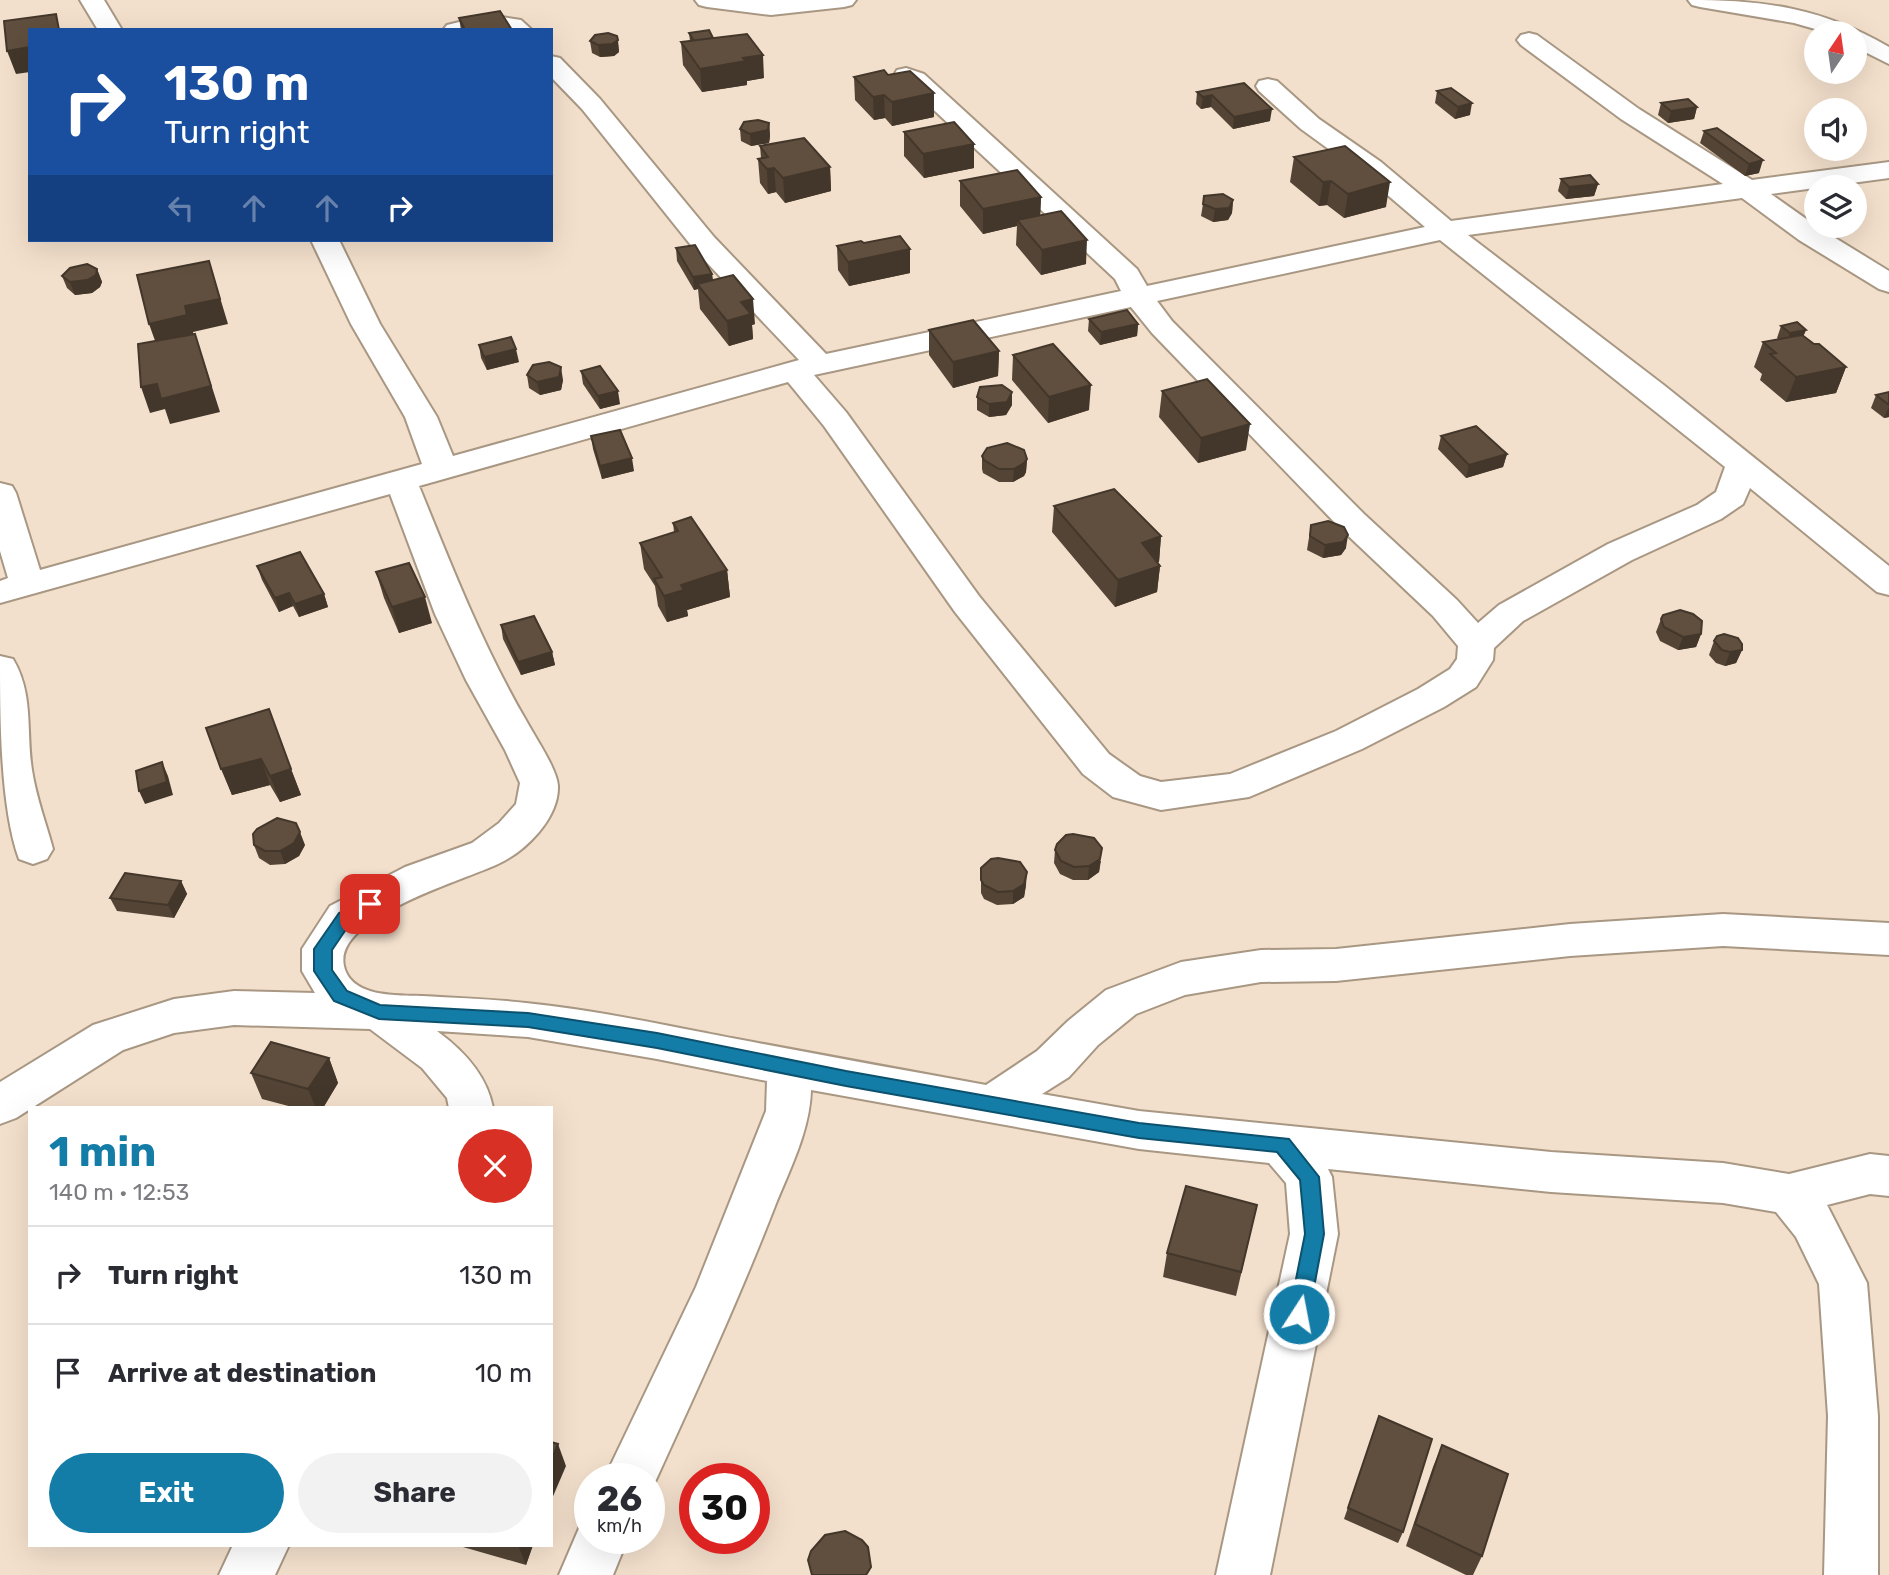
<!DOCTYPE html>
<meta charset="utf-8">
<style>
:root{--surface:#fff;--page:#f2f2f3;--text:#2b2b33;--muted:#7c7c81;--line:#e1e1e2;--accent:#137da7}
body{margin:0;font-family:Rubik,sans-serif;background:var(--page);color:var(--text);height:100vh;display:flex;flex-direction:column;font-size:26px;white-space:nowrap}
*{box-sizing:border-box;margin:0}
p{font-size:23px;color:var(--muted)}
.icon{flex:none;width:38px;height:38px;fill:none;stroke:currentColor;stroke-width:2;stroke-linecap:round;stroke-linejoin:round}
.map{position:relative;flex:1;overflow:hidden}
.panel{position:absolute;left:28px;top:1106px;width:525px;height:441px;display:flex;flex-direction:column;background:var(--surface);border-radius:0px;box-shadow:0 7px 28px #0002}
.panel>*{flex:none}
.top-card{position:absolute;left:28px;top:28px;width:525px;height:214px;border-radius:0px;box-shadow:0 7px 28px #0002;background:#1a4fa0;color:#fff;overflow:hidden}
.needle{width:46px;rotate:13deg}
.controls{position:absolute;left:1804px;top:21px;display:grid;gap:14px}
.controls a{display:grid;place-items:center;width:63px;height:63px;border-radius:50%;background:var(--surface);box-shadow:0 7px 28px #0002;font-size:35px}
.speed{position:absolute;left:574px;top:1463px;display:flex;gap:14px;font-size:35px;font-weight:700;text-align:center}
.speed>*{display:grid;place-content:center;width:91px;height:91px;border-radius:50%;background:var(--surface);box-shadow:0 7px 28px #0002;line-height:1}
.speed small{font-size:18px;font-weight:400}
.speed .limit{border:10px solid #d22;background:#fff;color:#111}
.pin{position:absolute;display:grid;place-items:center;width:60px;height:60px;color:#fff;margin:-30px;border-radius:14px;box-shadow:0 4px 10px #0006}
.me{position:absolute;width:77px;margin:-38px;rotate:11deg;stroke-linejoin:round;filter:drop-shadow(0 0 5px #0008)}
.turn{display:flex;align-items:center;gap:24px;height:147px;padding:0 21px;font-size:32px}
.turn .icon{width:91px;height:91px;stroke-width:2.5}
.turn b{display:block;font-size:49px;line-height:60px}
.lanes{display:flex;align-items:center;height:66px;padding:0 21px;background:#0003;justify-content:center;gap:35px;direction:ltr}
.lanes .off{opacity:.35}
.round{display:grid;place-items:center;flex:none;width:74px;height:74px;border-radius:37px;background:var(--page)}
.summary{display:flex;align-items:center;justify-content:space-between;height:119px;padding:0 21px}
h1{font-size:42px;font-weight:700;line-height:52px;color:var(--accent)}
.button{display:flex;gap:14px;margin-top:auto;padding:14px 21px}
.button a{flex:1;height:80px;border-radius:42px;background:var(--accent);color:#fff;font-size:28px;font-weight:700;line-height:80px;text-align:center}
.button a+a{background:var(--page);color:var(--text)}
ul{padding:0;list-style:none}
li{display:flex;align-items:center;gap:21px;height:98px;padding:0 21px;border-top:2px solid var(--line)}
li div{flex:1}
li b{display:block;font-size:26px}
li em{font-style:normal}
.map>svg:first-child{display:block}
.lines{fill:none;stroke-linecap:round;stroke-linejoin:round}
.minor-casing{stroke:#a89783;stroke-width:4}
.minor{fill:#fff;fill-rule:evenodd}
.wall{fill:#534435}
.shaded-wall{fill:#43372b}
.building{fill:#604f3e;stroke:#43372b;stroke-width:2}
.route{fill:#137da7;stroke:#0c516d;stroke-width:2}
</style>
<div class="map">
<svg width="1889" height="1575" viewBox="0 0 1889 1575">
<rect width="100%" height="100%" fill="#f3e0cc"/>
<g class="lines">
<g class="minor-casing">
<g id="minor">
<polygon points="80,0 104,0 122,30 98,30"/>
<polygon points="695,0 856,0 852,5 844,7 771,15 707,7 699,5"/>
<path d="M1688 0C1766 0 1822 8 1889 47V64L1855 47V33H1829L1794 23 1700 7 1692 5Z"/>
<polygon points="488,15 521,20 532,30 443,30 447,25"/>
<path d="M1529 33 1537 35 1639 109 1752 180 1889 162V178L1771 194 1819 228 1889 271V292L1879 289 1799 240 1742 198 1468 235 1665 386 1889 566V595L1877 592 1750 488 1743 504 1721 519 1632 560 1523 621 1494 648 1493 660 1476 687 1444 707 1362 749 1249 797 1161 810 1113 797 1083 774 955 612 824 426 788 382 419 486C452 567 483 647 527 722 535 737 557 769 558 786 559 818 526 851 498 864 465 880 333 917 344 966 351 998 398 995 423 996 457 998 492 999 526 1003 597 1010 668 1026 737 1039 820 1055 903 1070 986 1085L1037 1051 1068 1021 1106 990 1181 962 1261 950 1336 949 1570 924 1723 914 1889 923V955L1723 946 1570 956 1336 981 1261 982 1185 995 1136 1014 1098 1045 1069 1077 1042 1094 1139 1111 1551 1152 1723 1163 1789 1174 1870 1154 1889 1156V1196L1870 1194 1827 1205 1867 1283 1878 1416V1575H1824L1828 1416 1819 1284 1796 1237 1776 1212 1723 1203 1551 1192 1328 1169 1332 1177 1338 1234 1270 1575H1216L1290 1234 1286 1183 1269 1163 1139 1149 811 1090C810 1130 790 1169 775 1206 737 1304 693 1399 649 1495V1479H604L696 1287 766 1111 767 1081 657 1059 528 1037 437 1031C463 1050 487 1075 493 1108H449L447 1098 422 1068 370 1029 234 1025 174 1033 123 1050 16 1118 0 1124V1082L93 1025 174 999 234 991 315 993 302 971V949L330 906 405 867 472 843 499 823 516 804 520 783 505 750 466 680 435 614 390 494 0 603V581L8 578 0 551V483L12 486 16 493 40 570 422 464 405 417 351 324 311 240H339L380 324 437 417 453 456 799 360 694 249 582 109 551 77V56L560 58 600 99 714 237 826 354 1121 291 1115 279 906 84 894 75 897 70 906 68 924 74 1137 269 1147 286 1425 227 1363 174 1301 129 1259 91 1256 86 1259 81 1268 79 1277 81 1319 119 1381 162 1451 221 1723 184 1621 119 1521 45 1517 40 1521 35ZM1440 240 1725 467 1716 492 1697 505 1608 544 1499 605 1478 623 1457 600 1364 514 1172 321 1157 301ZM1131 307 1152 333 1340 528 1433 616 1458 646 1457 659 1450 669 1418 689 1336 731 1230 774 1161 782 1140 776 1109 754 979 596 846 412 814 375Z"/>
<path d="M0 656 13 659C34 694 26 732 32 770 36 797 46 823 53 849L47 859 33 864 19 859C0 807 0 715 0 656Z"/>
<polygon points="590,1517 590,1538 628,1538 613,1575 559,1575 583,1519"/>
<polygon points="233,1545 289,1545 275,1575 219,1575"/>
</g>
</g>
<use href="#minor" class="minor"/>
</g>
<g class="wall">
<polygon points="459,18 512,30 461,30"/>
<polygon points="689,33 713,38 764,78 747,81 747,85 702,92 683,65 681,42 690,41"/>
<polygon points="617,36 619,52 614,56 600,57 592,53 590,41"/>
<polygon points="888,75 934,93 934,117 892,126 885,118 874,120 855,100 854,77"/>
<polygon points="1244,83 1270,121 1233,129 1211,107 1201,109 1196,104 1197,92"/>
<polygon points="1437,91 1470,115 1455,119 1435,103"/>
<polygon points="1661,103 1697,107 1694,119 1668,123 1658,115"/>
<polygon points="769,123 770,136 769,143 751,146 741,141 740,129"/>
<polygon points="1717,128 1759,173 1745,176 1700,143 1704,131"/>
<polygon points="904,132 974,144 974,168 924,178 904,156"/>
<polygon points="760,146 830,167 831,191 785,203 776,192 768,194 760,183 758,159 761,158"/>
<polygon points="1294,157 1386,207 1344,218 1327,205 1319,206 1290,182"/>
<polygon points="1561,179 1598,184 1594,196 1566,199 1558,191"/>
<polygon points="960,181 1041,197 1040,215 1086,264 1041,275 1016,245 1017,226 983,234 960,206"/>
<polygon points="1233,200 1232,213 1228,220 1213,222 1201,216 1203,204"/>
<polygon points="864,243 910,249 910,273 849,286 838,270 837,246"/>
<polygon points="676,248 712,274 713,280 755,324 752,325 753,339 729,346 700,309 698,289 694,290 677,261"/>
<polygon points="97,269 102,282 100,287 92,293 75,295 67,288 62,276"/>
<polygon points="1089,319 1138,324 1137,336 1100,345 1088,331"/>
<polygon points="1781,326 1806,330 1803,336 1846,367 1836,393 1786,402 1760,380 1762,374 1754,367 1763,342 1778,339 1777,338"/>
<polygon points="929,330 999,351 998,376 953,388 929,355"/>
<polygon points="479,345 519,362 487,370 481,358"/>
<polygon points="1013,355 1089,410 1048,423 1012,380"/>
<polygon points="581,371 620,404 600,409 583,384"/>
<polygon points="527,375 563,380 561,390 540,395 529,388"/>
<polygon points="1162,391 1246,450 1198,463 1159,417"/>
<polygon points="1889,392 1889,417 1884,418 1871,408 1876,395"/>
<polygon points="977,397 1012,405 1006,415 989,417 977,410"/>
<polygon points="591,436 634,471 602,479 593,449"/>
<polygon points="1441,436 1507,454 1503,467 1466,478 1438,449"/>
<polygon points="982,456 1027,459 1026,472 1024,476 1013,482 999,482 983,473 982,469"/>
<polygon points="1054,506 1161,536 1159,562 1157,562 1160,566 1157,592 1115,607 1052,532"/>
<polygon points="673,523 727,570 730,597 687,610 688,616 667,622 658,606 655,586 644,569 640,543 674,532"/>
<polygon points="1311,525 1346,548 1341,555 1323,558 1307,550"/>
<polygon points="257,566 324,594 328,607 299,617 293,606 279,612 262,580"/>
<polygon points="376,572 432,623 399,633 384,598"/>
<polygon points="1661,619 1701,634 1696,647 1678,650 1660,641 1656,632"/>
<polygon points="501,625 552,652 555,665 521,675 503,639"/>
<polygon points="1714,641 1742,650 1736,663 1725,666 1716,663 1709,655"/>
<polygon points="206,728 291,769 301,795 280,802 270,785 232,795"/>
<polygon points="254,845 305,845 299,856 285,864 270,865 259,858"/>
<polygon points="1055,850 1101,861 1099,872 1088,880 1073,880 1060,874 1054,863"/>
<polygon points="981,868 1026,885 1024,897 1013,904 997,905 984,899 981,893"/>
<polygon points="181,881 187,894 174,918 117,911 110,898"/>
<polygon points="329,1058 338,1083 323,1108 296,1108 262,1099 251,1073"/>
<polygon points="1257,1205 1236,1296 1163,1277 1167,1253"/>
<polygon points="1379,1416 1403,1532 1398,1543 1344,1519"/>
<polygon points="1442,1445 1482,1556 1473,1575 1466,1575 1406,1546 1433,1467"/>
<polygon points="456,1545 533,1545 526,1565"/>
</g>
<g class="shaded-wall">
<polygon points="618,40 619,52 614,56 600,57 598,45"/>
<polygon points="30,47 30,72 16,74 7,51"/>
<polygon points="763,55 764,78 747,81 747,85 702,92 700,69 743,58"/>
<polygon points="934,93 934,117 892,126 892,102"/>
<polygon points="884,95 885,118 874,120 873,97"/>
<polygon points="1212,95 1211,107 1201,109 1203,97"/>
<polygon points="1472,103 1470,115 1455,119 1458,107"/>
<polygon points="1697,107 1694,119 1668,123 1671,111"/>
<polygon points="1272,109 1270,121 1233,129 1234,117"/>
<polygon points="769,123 770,136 769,143 751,146 750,134"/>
<polygon points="974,144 974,168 924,178 923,154"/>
<polygon points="1763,160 1759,173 1745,176 1749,164"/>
<polygon points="830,167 831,191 785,203 783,178"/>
<polygon points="774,168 776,192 768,194 767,169"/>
<polygon points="1331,181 1327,205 1319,206 1323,182"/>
<polygon points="1390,182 1386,207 1344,218 1348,194"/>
<polygon points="1598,184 1594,196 1566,199 1569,187"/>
<polygon points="1041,197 1040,221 1017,220 1017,226 983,234 983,209"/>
<polygon points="1233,200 1232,213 1228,220 1213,222 1215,209"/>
<polygon points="1087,240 1086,264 1041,275 1042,250"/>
<polygon points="910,249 910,273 849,286 848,262"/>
<polygon points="209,261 228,324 193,332 195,341 158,349 149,324 185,306"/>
<polygon points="97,269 102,282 100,287 92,293 75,295 70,282"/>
<polygon points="712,274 713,286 697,284 698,289 694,290 693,277"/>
<polygon points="753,299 755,324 752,325 753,339 729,346 727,321 741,302"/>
<polygon points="1138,324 1137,336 1100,345 1101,332"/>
<polygon points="1806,330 1801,342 1785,346 1790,333"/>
<polygon points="195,334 220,412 170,424 165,409 150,413 141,387"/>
<polygon points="516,349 519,362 487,370 484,357"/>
<polygon points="999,351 998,376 953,388 953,362"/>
<polygon points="561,367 563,380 561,390 540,395 537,382"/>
<polygon points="1846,367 1836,393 1786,402 1796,377"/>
<polygon points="1091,385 1089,410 1048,423 1049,397"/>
<polygon points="618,391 620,404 600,409 598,396"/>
<polygon points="1012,392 1012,405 1006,415 989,417 989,404"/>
<polygon points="1889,407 1889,417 1884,418"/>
<polygon points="1250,424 1246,450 1198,463 1201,438"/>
<polygon points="1507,454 1503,467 1466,478 1469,465"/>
<polygon points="632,458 634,471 602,479 600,466"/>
<polygon points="1027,459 1026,472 1024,476 1013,482 1014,469"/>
<polygon points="1348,535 1346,548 1341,555 1323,558 1325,545"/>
<polygon points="1161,536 1159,562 1140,569 1142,543"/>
<polygon points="1160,566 1157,592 1115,607 1118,580"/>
<polygon points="727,570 730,597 687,610 688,616 667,622 664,596 681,585"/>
<polygon points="289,593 293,606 279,612 275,598"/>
<polygon points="324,594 328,607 299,617 295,604"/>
<polygon points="425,597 432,623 399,633 392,607"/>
<polygon points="1701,634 1696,647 1678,650 1683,637"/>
<polygon points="1742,650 1736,663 1725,666 1730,652"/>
<polygon points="552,652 555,665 521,675 518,662"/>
<polygon points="261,759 270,785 232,795 221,769"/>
<polygon points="162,762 168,776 173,795 145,804 139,791"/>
<polygon points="291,769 301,795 280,802 270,776"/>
<polygon points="300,832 305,845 299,856 285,864 280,851"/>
<polygon points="1102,848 1099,872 1088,880 1089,866"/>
<polygon points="1027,872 1026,885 1024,897 1013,904 1013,891"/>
<polygon points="181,881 187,894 174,918 168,905"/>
<polygon points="329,1058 338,1083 323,1108 316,1108 308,1089"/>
<polygon points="558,1444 566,1466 551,1501 551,1461"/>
<polygon points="518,1545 533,1545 526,1565"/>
</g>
<g class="building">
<polygon points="500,11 512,30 465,30 459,18"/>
<polygon points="56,14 59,30 30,30 30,47 7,51 4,21"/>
<polygon points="709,30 713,38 694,41 689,33"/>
<polygon points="608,33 617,36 618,40 612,44 598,45 590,41 595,35"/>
<polygon points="747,34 763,55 743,58 746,61 700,69 681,42"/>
<polygon points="884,70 888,75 910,71 934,93 892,102 884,95 873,97 854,77"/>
<polygon points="1244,83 1272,109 1234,117 1212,95 1203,97 1197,92"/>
<polygon points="1451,88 1472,103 1458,107 1437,91"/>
<polygon points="1688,99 1697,107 1671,111 1661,103"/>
<polygon points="758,120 769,123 768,130 750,134 740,129 744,122"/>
<polygon points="954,122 974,144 923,154 904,132"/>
<polygon points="1717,128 1763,160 1749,164 1704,131"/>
<polygon points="804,138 830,167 783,178 774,168 767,169 758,159 768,157 760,146"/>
<polygon points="1345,146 1390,182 1348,194 1331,181 1323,182 1294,157"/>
<polygon points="1017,170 1041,197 983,209 960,181"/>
<polygon points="1590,175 1598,184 1569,187 1561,179"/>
<polygon points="1223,194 1233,200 1229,208 1215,209 1203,204 1204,196"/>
<polygon points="1061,211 1087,240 1042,250 1017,220"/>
<polygon points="900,236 910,249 848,262 837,246 861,241 864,243"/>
<polygon points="695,245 712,274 693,277 676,248"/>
<polygon points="209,261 220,299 185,306 187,315 149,324 137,275"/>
<polygon points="87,264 97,269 96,275 87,280 70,282 62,276 70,268"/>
<polygon points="733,275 753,299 741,302 751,314 727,321 697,284"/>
<polygon points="1127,310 1138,324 1101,332 1089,319"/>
<polygon points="973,320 999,351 953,362 929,330"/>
<polygon points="1797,322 1806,330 1790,333 1781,326"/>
<polygon points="195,334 211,386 161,399 157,384 141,387 138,344"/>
<polygon points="1802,335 1814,344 1819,344 1846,367 1796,377 1770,354 1776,353 1763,342"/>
<polygon points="511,337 516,349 484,357 479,345"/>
<polygon points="1053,344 1091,385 1049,397 1013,355"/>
<polygon points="549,362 561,367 559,377 537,382 527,375 533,365"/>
<polygon points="600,366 618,391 598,396 581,371"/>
<polygon points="1207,379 1250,424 1201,438 1162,391"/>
<polygon points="1002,385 1012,392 1007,402 989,404 977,397 980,387"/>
<polygon points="1889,392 1889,405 1876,395"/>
<polygon points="1476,426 1507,454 1469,465 1441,436"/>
<polygon points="620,430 632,458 600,466 591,436"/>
<polygon points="1007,443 1024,450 1027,459 1024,463 1014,469 999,469 984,460 982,456 987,448"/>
<polygon points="1114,489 1161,536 1142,543 1160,566 1118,580 1054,506"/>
<polygon points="691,517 727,570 681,585 684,590 664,596 654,579 662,577 640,543 678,531 673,523"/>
<polygon points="1328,521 1344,527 1348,535 1343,542 1325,545 1310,536 1311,525"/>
<polygon points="300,552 324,594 295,604 289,593 275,598 257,566"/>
<polygon points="409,563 425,597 392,607 376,572"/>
<polygon points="1680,610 1693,614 1702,621 1701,634 1683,637 1664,627 1661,619 1663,615"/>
<polygon points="534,616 552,652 518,662 501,625"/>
<polygon points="1724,634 1738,638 1742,644 1742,650 1730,652 1722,650 1714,641 1717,636"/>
<polygon points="269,709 291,769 270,776 261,759 221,769 206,728"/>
<polygon points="162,762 167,782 139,791 136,771"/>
<polygon points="277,818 296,823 300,832 294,843 280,851 265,851 254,845 253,834 257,829"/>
<polygon points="1073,834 1094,838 1102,848 1100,859 1089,866 1074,867 1061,861 1055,850 1057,844 1066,835"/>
<polygon points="998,858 1020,862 1027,872 1024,884 1013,891 998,892 984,885 981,880 981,868 991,859"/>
<polygon points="125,873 181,881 168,905 110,898"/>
<polygon points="271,1042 329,1058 308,1089 251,1073"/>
<polygon points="1186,1186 1257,1205 1241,1272 1167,1253"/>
<polygon points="1379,1416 1432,1439 1403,1532 1348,1508"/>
<polygon points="551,1442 558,1444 551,1461"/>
<polygon points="1442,1445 1508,1474 1482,1556 1415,1524"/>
<polygon points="845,1531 862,1540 868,1547 871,1567 866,1575 812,1575 808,1560 811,1551 825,1535"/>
</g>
<polygon class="route" points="370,898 376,900 378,904 376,909 351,922 332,950 332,970 347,991 380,1005 528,1013 657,1033 846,1071 1139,1123 1289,1139 1319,1177 1324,1234 1309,1314 1306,1320 1299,1323 1292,1320 1289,1314 1305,1234 1300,1180 1277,1152 1139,1138 846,1086 657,1048 528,1027 379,1019 334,1001 314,971 314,949 339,913"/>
</svg>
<div class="controls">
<a><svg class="needle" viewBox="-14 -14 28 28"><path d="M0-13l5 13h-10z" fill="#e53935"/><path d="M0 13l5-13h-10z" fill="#7c7c81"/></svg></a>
<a><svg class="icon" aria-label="sound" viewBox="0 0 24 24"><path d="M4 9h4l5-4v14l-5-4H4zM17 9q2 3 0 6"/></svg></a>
<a><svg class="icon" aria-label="layers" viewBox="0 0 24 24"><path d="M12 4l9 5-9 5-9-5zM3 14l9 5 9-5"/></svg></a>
</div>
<div class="speed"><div>26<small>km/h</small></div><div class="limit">30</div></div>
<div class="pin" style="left:370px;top:904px;background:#d93025"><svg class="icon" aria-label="arrive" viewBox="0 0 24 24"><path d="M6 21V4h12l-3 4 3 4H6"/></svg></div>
<svg class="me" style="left:1299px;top:1314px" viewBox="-20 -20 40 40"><circle r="17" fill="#137da7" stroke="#fff" stroke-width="3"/><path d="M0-11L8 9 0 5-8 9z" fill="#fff"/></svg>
<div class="top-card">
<div class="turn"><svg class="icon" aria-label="right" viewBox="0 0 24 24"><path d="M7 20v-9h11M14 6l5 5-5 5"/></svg><div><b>130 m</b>Turn right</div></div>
<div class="lanes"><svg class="icon off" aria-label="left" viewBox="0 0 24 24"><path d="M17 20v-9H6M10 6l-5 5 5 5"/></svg><svg class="icon off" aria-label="ahead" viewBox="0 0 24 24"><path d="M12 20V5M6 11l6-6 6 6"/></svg><svg class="icon off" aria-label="ahead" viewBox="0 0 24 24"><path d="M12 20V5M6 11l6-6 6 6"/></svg><svg class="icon" aria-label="right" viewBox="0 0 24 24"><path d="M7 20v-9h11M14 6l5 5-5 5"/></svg></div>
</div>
<section class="panel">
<div class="summary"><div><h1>1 min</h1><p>140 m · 12:53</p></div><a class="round" style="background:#d93025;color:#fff"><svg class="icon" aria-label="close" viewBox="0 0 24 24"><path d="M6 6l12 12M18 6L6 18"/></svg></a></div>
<ul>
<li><svg class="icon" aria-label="right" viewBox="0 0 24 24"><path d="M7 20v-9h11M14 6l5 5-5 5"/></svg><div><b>Turn right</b></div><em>130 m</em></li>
<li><svg class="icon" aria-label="arrive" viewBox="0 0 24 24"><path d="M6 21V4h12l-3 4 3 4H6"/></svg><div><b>Arrive at destination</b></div><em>10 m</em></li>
</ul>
<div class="button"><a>Exit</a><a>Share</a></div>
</section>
</div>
